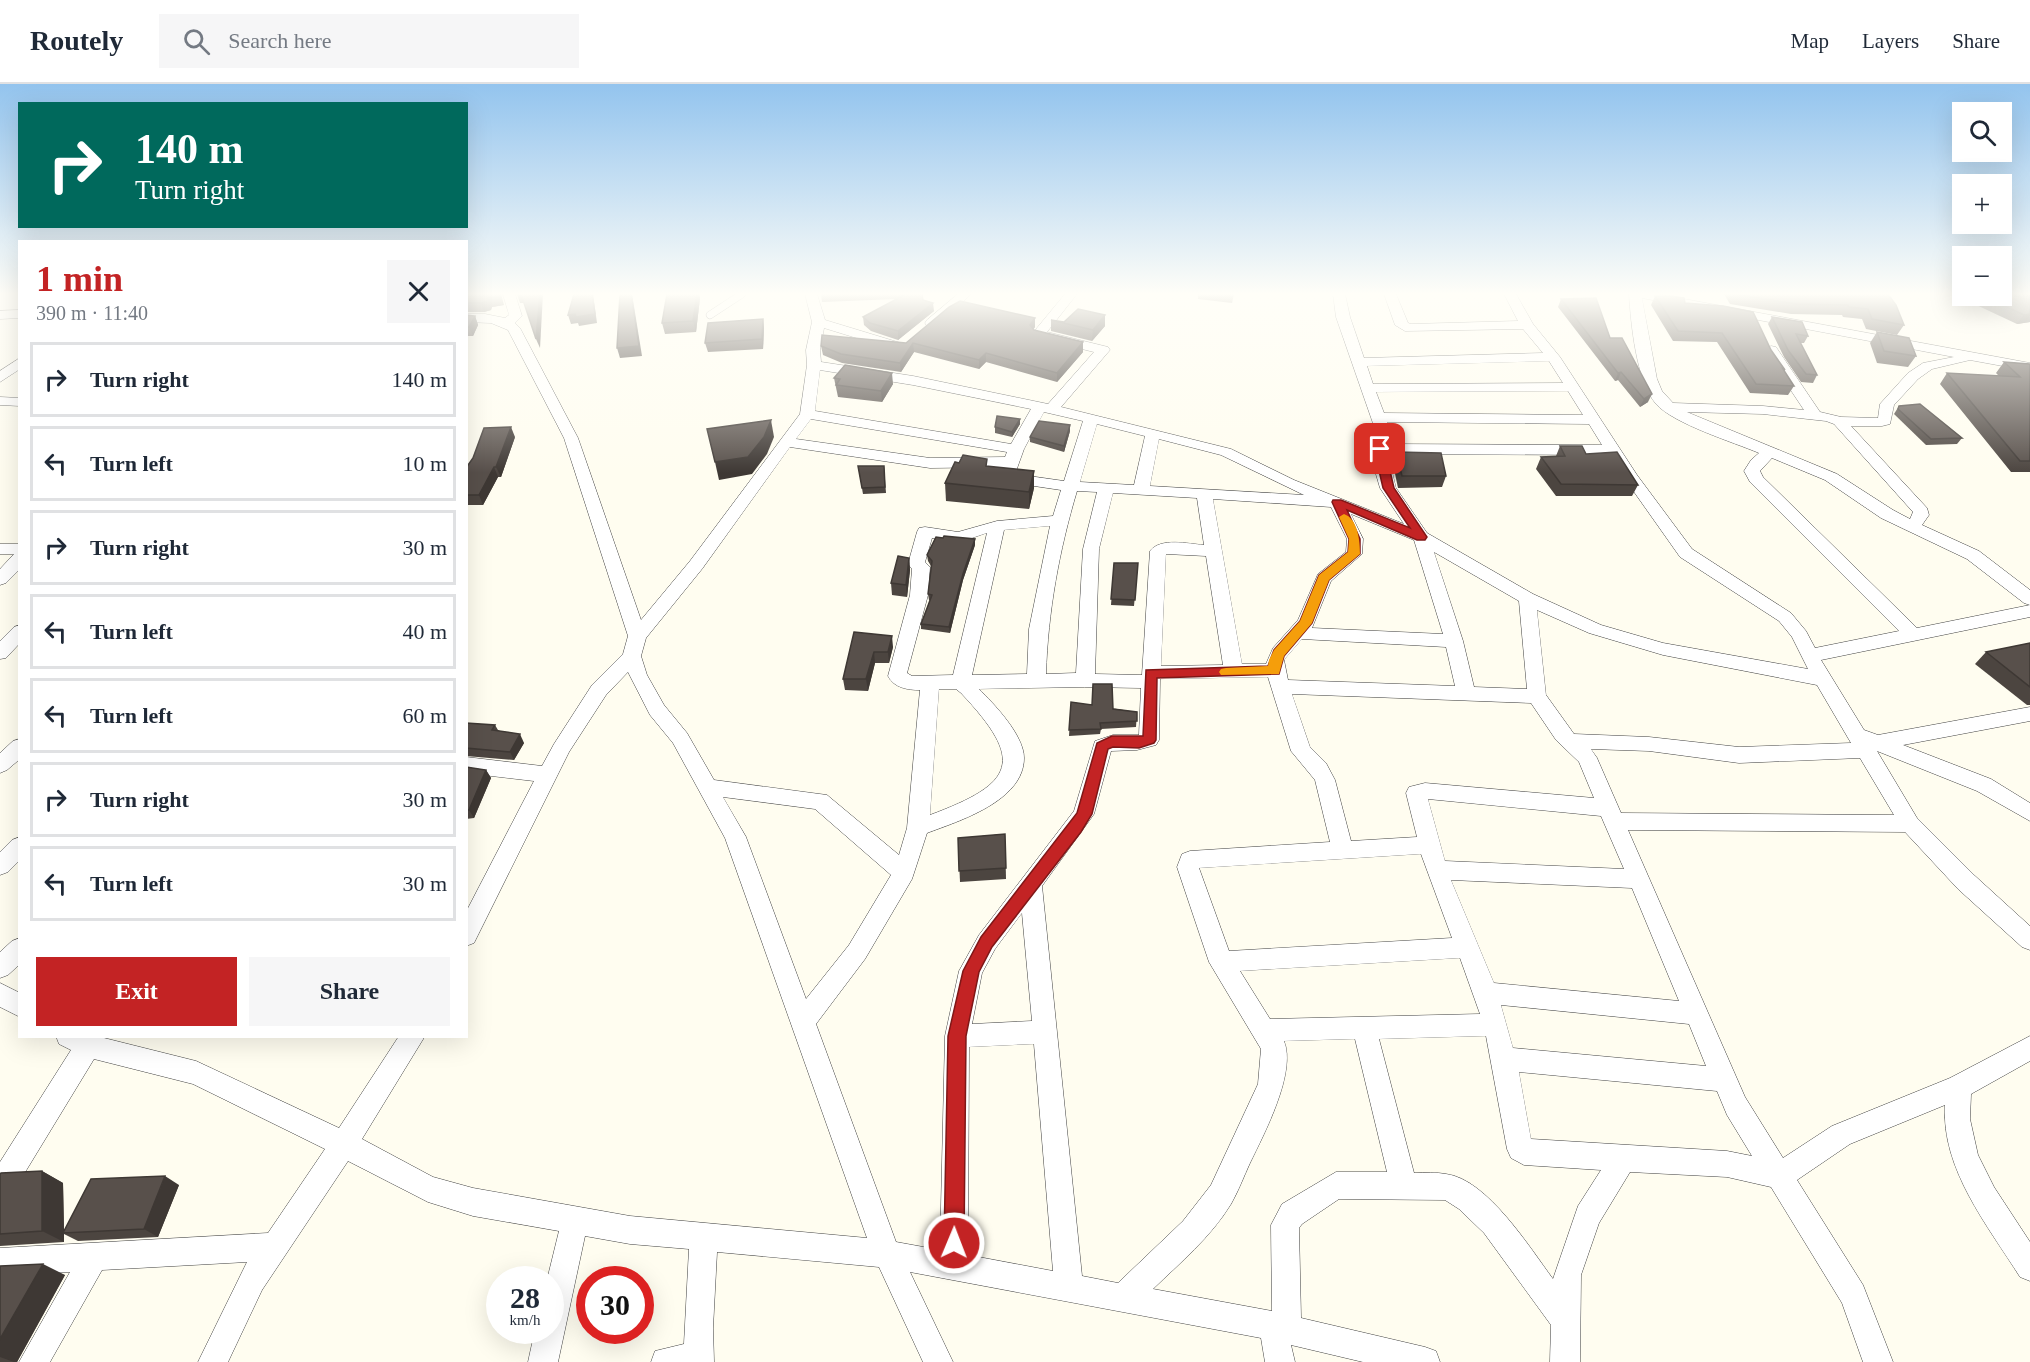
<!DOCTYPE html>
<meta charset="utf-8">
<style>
:root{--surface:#fff;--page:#f6f6f7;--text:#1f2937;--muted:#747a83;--line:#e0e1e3;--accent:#c32324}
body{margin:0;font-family:Georgia,serif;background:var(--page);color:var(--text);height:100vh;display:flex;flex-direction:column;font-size:22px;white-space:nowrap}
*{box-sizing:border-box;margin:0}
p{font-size:20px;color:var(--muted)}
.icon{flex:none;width:33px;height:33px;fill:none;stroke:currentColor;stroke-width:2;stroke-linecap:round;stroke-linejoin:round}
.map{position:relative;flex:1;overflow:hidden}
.drawer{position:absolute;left:18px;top:156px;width:450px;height:798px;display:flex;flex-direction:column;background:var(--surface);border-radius:0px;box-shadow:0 6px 24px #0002}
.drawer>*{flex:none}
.guide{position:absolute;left:18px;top:18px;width:450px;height:126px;border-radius:0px;box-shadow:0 6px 24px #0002;background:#00695c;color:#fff;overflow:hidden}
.tools{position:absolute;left:1952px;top:18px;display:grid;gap:12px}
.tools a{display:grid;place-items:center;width:60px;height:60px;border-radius:0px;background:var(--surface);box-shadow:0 6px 24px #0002;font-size:30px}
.speed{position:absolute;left:486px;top:1182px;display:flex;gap:12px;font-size:30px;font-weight:700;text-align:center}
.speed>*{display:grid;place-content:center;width:78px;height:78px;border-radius:50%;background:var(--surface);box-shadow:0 6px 24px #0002;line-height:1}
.speed small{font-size:15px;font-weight:400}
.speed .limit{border:9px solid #d22;background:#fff;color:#111}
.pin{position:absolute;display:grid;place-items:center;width:51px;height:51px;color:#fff;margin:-26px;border-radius:12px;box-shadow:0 3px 9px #0006}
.me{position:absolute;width:66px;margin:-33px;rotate:1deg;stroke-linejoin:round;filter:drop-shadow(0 0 4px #0008)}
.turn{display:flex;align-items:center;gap:21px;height:126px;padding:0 18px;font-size:27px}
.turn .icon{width:78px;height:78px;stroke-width:2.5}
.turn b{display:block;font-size:42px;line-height:51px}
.round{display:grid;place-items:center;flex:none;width:63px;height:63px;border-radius:0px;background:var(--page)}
.summary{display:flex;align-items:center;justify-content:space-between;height:102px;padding:0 18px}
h1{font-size:36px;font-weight:800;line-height:45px;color:var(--accent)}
.button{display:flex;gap:12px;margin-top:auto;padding:12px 18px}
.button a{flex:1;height:69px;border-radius:0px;background:var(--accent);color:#fff;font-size:24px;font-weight:800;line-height:69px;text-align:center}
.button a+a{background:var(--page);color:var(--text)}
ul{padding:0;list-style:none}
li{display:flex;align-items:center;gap:18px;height:75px;margin:0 12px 9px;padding:0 6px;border:3px solid var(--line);border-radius:0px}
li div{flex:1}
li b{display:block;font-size:22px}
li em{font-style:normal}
header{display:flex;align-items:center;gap:36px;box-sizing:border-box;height:84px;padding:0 30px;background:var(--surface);border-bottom:2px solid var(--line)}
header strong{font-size:28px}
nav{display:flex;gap:33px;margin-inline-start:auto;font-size:21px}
.search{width:420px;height:54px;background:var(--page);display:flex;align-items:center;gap:15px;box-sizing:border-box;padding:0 21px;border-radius:0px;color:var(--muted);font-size:22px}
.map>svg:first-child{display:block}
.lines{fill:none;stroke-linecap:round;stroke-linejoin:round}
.service-casing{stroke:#424242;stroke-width:8}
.minor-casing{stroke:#424242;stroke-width:1}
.service{stroke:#fff;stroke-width:7}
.minor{fill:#fff;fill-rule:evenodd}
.wall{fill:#4c4540}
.shaded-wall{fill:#3e3834}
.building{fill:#58504b;stroke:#3e3834;stroke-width:1.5}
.route{fill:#c32324;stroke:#7f1717;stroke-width:1.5}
.slow{fill:#f59e0b}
</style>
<header>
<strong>Routely</strong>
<div class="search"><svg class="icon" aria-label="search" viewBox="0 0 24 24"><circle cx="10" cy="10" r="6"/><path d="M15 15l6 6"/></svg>Search here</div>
<nav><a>Map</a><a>Layers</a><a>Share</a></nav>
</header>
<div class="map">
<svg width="2030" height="1278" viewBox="0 0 2030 1278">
<rect width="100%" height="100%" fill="#fffdf0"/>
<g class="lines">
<g class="service-casing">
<polyline id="service" points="710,231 742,210"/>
</g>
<g class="minor-casing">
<g id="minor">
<path d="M503 210H515L522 232 515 239 520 244 578 354 641 536 690 477 800 330 807 281 806 266 812 238 805 210H817L825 236 904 260 906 263 899 267 824 244 820 266 821 278 913 292 1048 320 1094 268 1034 253 1032 250 1065 210H1077L1047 248 1108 263 1110 266 1061 323 1231 365 1294 396 1404 440 1380 404 1373 380 1375 345 1336 233 1333 210H1345L1350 233 1364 274 1543 269 1523 245 1405 247 1395 241 1384 210H1396L1408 239 1411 240 1518 237 1504 210H1516L1533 240 1560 273 1637 391 1692 465 1791 529 1806 547 1815 564 1899 547 1750 398 1744 387 1751 376 1759 369C1733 358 1674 340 1656 320 1636 296 1631 240 1629 210H1657L2030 279V287L1970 276 1932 285 1918 295 1894 321 1890 340 1882 342H1851L1927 424 1929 431 1922 441 1979 467 2030 506V521L2024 519 1967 475 1881 434 1825 396 1772 374 1760 387 1763 393 1917 544 2030 521V533L1821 576 1864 646 1878 651 2030 623V637L1903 661 1991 695 2030 719V737L1977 707 1877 667 1917 734 1974 791 2030 842V866L2022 863 1958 805 1905 748 1628 746 1745 1013 1783 1074 1832 1042 1950 994 2030 952V977L1971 1010 1970 1035 1978 1071 1994 1103 2030 1158V1197L2020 1193C1988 1142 1941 1085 1945 1021L1850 1060 1797 1096 1863 1201 1893 1278H1863L1842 1219 1771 1103 1727 1093 1630 1088 1599 1139 1581 1191 1580 1278H1550L1551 1241 1484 1149 1459 1125 1445 1116 1339 1115 1302 1140 1299 1144 1301 1234 1425 1263 1436 1267 1440 1278H1363L1291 1261 1295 1278H1265L1261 1254 910 1188 953 1278H923L879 1183 717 1168 713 1244 714 1278H651L655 1267 684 1260 689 1165 630 1160 585 1152 558 1278H528L535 1246H550V1196H547L559 1147 473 1132 428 1118 348 1077 262 1206 228 1278H198L247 1178 102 1186 50 1278H19L70 1188 0 1192V1164L268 1149 325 1065 193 1000 94 975 10 1113 0 1116V1078L71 966 59 960 56 952H96L196 977 339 1044 399 952H425L362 1055 433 1093 473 1104 630 1132 867 1154 725 754 673 659 650 631 628 588 606 611 569 668 474 859 466 862V828L534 697 466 689V673L542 682 554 660 592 601 623 570 628 552 564 354 508 246 491 239 466 238V230H485L505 234 509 231ZM1642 214 1954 273 1923 279 1908 289 1880 320 1878 334 1841 333 1820 328 1776 263 1771 262 1764 266 1804 326 1763 322 1673 319 1662 307 1657 295ZM1549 277 1563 299 1373 300 1367 282ZM820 286 913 301 1031 325 1011 360 815 327ZM1568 307 1583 331 1384 329 1376 308ZM1044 328 1083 337 1064 397 1015 390 1024 365ZM1687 328 1763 330 1826 337 1834 340 1913 428 1910 435 1893 426 1837 390ZM811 335 1007 368 1005 373 930 374 796 355ZM1387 338 1589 340 1602 361 1388 360 1389 345ZM1097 340 1145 352 1134 401 1080 398ZM1159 355 1221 371 1304 411 1150 402ZM790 363 930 384 1002 383 1000 393 1007 398 1061 406 1053 432 997 437 958 448 925 443 919 444 917 448 908 480 912 485 910 511 888 592C894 604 908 606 920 606L907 744 899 771 827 711 714 696 687 649 664 621 647 591 641 572 646 554 702 485ZM1388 370 1608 371 1680 473 1779 537 1792 553 1808 585 1663 559 1601 541 1533 510 1427 449 1396 404ZM1077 407 1097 408 1083 465 1076 589 1046 590C1048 528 1059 467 1077 407ZM1113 409 1197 414 1204 461C1188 460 1161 453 1150 467L1142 591 1095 590 1099 465ZM1213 415 1331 423 1347 455 1346 468 1318 490 1298 536 1273 564 1266 580H1242ZM1351 430 1414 456 1443 550 1312 544 1331 497 1362 470 1363 455ZM1050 442 1029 545 1027 590 972 591 1004 446ZM987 449 953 591 912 592 907 589 928 511 930 483 925 478 932 454 960 458ZM1434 468 1519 517 1527 605 1474 603 1463 557ZM1166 470 1206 472 1223 581 1161 582ZM1537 526 1589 549 1663 571 1817 601 1851 659 1739 663 1649 653 1574 650 1546 611ZM1302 555 1446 563 1455 602 1288 596 1284 576ZM1268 593 1291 667 1315 696 1330 758 1190 767 1182 770 1177 783 1209 878 1261 965 1258 1000 1211 1101 1183 1137 1118 1199 1082 1192 1042 802 1094 730 1111 667 1137 666 1156 661 1159 656 1160 595ZM1085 603 1141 604 1139 651H1113L1095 657 1074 727 979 851 959 887 945 952 940 1166 896 1158 816 940 865 875 912 795 927 749C959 737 1024 717 1024 674 1024 651 994 620 979 605ZM939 605H956L961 609C1025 677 1016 699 930 731ZM1292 610 1531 619 1556 656 1579 678 1594 714 1425 699 1409 703 1406 709 1417 753 1351 757 1335 696 1326 679 1310 663ZM1591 665 1649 667 1739 679 1860 674 1894 731 1621 729 1597 674ZM723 713 815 725 891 791 849 861 806 915 746 753ZM1428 715 1601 732 1624 785 1445 777ZM1421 770 1452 854 1229 867 1199 784ZM1451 796 1632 804 1679 917 1494 899ZM1022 829 1032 937 972 940 982 889 995 865ZM1460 874 1480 930 1270 935 1240 887ZM1501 921 1689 940 1706 982 1513 964ZM1486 952 1507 1065 1511 1074 1524 1081 1601 1086 1578 1122 1553 1195C1530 1164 1487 1095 1446 1090 1436 1088 1425 1089 1414 1089L1379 955ZM1355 955 1387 1088H1336L1282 1120 1271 1141 1272 1227 1153 1205C1180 1179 1211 1153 1231 1120 1238 1108 1244 1092 1250 1079 1264 1050 1297 988 1284 957ZM1034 960 1053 1187 968 1171 969 963ZM1519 988 1717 1007 1727 1031 1752 1072 1727 1067 1531 1055Z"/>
<polygon points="958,210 971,210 937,242 927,242 925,239 927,236"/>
<polygon points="20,226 20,234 0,235 0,227"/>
<polygon points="20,274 20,285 0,298 0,287"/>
<polygon points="0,313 20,314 20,322 0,321"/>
<polygon points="0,460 20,460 20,485 6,499 0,501 0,485 14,470 0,470"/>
<polygon points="20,541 20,559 6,574 0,575 0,557 14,543"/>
<polygon points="20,655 20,675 7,686 0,689 0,669 13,657"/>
<polygon points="20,753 20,776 8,788 0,791 0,768 12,756"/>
<polygon points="20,854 20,880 8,891 0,894 0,868 12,857"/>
<polygon points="0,899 20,909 20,933 0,923"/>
</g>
</g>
<use href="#service" class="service"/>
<use href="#minor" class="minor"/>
</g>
<g class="wall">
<polygon points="466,210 504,221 492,223 491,226 484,228 466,228"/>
<polygon points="667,210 699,210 700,214 696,248 665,250 662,239"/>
<polygon points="821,210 922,210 923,216 934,227 898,256 871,247 864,241 863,233 896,215 822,218"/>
<polygon points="1198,210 1234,210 1232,219 1198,215"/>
<polygon points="1724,210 1888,210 1904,241 1897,251 1866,245 1862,235 1843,233 1842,231 1791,230 1730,220"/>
<polygon points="1953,210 1962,210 1962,212 2001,212 2030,210 2030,238 2017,240"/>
<polygon points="1655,212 1685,219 1771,266 1785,286 1784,288 1794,302 1788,311 1750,309 1717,258 1673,257 1651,221"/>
<polygon points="1561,215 1610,254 1648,318 1640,323 1618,296 1615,297 1558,223"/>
<polygon points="466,231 475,232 478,241 473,252 466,252"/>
<polygon points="1772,233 1808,252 1804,259 1800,259 1817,291 1813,299 1801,298 1784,273 1768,240"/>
<polygon points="1035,234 1035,243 1033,245 1034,246 1083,258 1083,268 1057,298 986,278 979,285 914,268 901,288 842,279 823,271 821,262 906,259"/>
<polygon points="763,235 764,244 763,265 708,268 705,259"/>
<polygon points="1051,236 1064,238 1105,242 1092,257 1051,247"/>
<polygon points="1877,248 1916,272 1908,283 1877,279 1870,259"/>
<polygon points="2004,278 2030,280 2030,388 2011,388 1940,300 1947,289 1999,292 1996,289"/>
<polygon points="834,294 893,300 882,318 838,313"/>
<polygon points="1899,322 1962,354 1957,360 1926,361 1894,330"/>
<polygon points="1020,335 1020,340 1012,353 995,349 995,343"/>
<polygon points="1070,347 1064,368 1030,358 1030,353"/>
<polygon points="515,353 501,393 498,393 483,421 466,421 466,384"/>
<polygon points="1560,362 1586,370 1638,401 1632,412 1556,412 1536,385 1541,373 1556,372"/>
<polygon points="1396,368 1446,392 1442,403 1398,404 1393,380"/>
<polygon points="858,382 884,382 886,409 863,410"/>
<polygon points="945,399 1034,404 1029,425 946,417"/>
<polygon points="975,461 963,496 950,549 921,545 921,540 930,516 929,516 928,510 931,482 928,477 927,471"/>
<polygon points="909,474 910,486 907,513 892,511 891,499"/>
<polygon points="1114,479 1138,479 1134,522 1111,521"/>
<polygon points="854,548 893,563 889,579 875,579 868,607 845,606 843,595"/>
<polygon points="2030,559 2030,621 2027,621 1975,580 1986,568"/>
<polygon points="1071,618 1137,628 1136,643 1101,645 1100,650 1069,652"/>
<polygon points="466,639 495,641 498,646 524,659 514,676 466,672"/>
<polygon points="466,683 486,686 491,694 474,734 466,735"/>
<polygon points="1005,750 1006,795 960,798 958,754"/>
<polygon points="42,1087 63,1099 64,1146 179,1101 158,1153 78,1157 64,1150 64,1158 0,1162 0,1090"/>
<polygon points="0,1182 65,1191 17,1278 0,1278"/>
</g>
<g class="shaded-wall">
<polygon points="500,210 501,210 504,221 492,223 491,226 484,228 481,219 488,214"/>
<polygon points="517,210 521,210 524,219 520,219"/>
<polygon points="540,210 543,210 540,264 536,255"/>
<polygon points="592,210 593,210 597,239 579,242 578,239 571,240 568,231 575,230"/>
<polygon points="631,210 632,210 642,272 620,274 617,264"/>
<polygon points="697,210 699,210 700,214 696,248 693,237"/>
<polygon points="933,219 934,227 898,256 898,247"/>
<polygon points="2030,230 2030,238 2017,240 2024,231"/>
<polygon points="1105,231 1105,242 1092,257 1093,246"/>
<polygon points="475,232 478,241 473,252 469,243"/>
<polygon points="1035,234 1035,243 1030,250 1030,241"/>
<polygon points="763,235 764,244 763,265 762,255"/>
<polygon points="1083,258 1083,268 1057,298 1057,289"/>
<polygon points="913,259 914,268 901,288 900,279"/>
<polygon points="986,269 986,278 979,285 979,276"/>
<polygon points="1621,288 1618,296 1615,297 1618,289"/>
<polygon points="892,289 893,300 882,318 881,307"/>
<polygon points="1652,310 1648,318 1640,323 1644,315"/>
<polygon points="1020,335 1020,340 1012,353 1012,348"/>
<polygon points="771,336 774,353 767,370 752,390 719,396 715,378"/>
<polygon points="1070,341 1070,347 1064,368 1064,362"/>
<polygon points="511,343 515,353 501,393 496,383"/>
<polygon points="494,383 498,393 483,421 479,411"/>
<polygon points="1034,387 1034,404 1029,425 1029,408"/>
<polygon points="975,455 975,461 963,496 950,549 949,543 963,490"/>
<polygon points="909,474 910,486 907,513 906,501"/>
<polygon points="892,552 893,563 889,579 888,568"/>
<polygon points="874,568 875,579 868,607 866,595"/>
<polygon points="520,650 524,659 514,676 510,668"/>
<polygon points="486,686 491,694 474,734 469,726"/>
<polygon points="42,1087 63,1099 64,1149 63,1149 64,1150 64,1158 42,1147"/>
<polygon points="165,1092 179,1101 158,1153 144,1145"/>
<polygon points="43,1180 65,1191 17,1278 14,1278 0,1273 0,1255"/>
</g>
<g class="building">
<polygon points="466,210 500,210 501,212 488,214 487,217 481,219 466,219"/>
<polygon points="517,210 540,210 536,255 521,210"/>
<polygon points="574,210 592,210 595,230 576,233 575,230 568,231"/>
<polygon points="620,210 631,210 639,262 617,264"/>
<polygon points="667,210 697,210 693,237 662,239"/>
<polygon points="906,210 922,210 923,216 933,219 898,247 870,239 863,233"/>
<polygon points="1735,210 1888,210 1896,221 1904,241 1872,235 1868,225 1849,223 1848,221 1796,220"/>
<polygon points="2001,210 2030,210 2030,230 2024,231 1983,212 2001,212"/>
<polygon points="1655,212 1670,212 1684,214 1685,219 1723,222 1753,228 1771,266 1785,286 1783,285 1794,302 1756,300 1722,249 1678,247"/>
<polygon points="1596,214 1610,254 1622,254 1652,310 1644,315 1621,288 1618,289 1561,215"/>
<polygon points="960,217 1035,234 1030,241 1034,246 1083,258 1057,289 986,269 979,276 913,259 900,279 841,270 821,262 822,251 906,259 949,223"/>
<polygon points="1078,225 1105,231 1093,246 1051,236 1064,238"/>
<polygon points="466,231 475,232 469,243 466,243"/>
<polygon points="1772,233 1802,238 1808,252 1796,250 1817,291 1806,290 1788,266"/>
<polygon points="763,235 762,255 705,259 708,239"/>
<polygon points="1877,248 1909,254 1916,272 1884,267"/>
<polygon points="2004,278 2030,280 2030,377 2020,377 1947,289 2020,293"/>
<polygon points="845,281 892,289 881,307 836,301 840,295 834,294"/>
<polygon points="1920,320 1962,354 1931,355 1898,325 1899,322"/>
<polygon points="997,332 1020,335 1012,348 995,343"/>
<polygon points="771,336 764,353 748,373 715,378 707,345"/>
<polygon points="1039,337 1070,341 1064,362 1030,353"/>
<polygon points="511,343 496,383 494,383 479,411 466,411 466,384 473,374 484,344"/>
<polygon points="1560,362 1582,362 1586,370 1617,368 1638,401 1561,400 1541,373 1565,372"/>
<polygon points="1396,368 1441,369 1446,392 1402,392"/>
<polygon points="963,371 987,375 986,382 1034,387 1029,408 945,399 955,378 959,379"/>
<polygon points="858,382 884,382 885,403 862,404"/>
<polygon points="944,452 975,455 963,490 949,543 921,540 932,511 928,510 932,477 927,471 936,453 943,454"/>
<polygon points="898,472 909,474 906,501 891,499"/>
<polygon points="1114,479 1138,479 1135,516 1111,515"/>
<polygon points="854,548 892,552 888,568 874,568 866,595 843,595"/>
<polygon points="2030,559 2030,603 1986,568"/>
<polygon points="1093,600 1112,600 1113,625 1137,628 1137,637 1100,639 1101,645 1069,646 1071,618 1092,621"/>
<polygon points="466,639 495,641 492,646 520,650 510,668 466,664"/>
<polygon points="466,683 486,686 469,726 466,726"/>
<polygon points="1005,750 1006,784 959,787 958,754"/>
<polygon points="42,1087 42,1147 0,1150 0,1090 1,1089"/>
<polygon points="165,1092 144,1145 63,1149 91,1095"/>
<polygon points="43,1180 0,1255 0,1182"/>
</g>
<linearGradient id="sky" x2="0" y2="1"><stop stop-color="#93c4ee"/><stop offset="0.54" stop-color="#fffef8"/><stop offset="1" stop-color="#fffef8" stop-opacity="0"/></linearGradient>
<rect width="2030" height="389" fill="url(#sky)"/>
<polygon class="route" points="1380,362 1385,365 1394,404 1427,453 1425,456 1417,456 1347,426 1360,455 1360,470 1329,496 1312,539 1284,572 1279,590 1157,594 1156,656 1154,659 1139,664 1113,663 1108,665 1092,730 1081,748 992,863 979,888 966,952 964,1159 961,1166 954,1169 947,1166 944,1159 948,952 963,887 981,853 1077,729 1097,659 1112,652 1143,652 1146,586 1268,582 1274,566 1300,537 1319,491 1348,468 1349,455 1332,418 1333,416 1341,416 1410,444 1383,404 1374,365"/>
<path class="slow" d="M1344 430C1358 435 1360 457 1360 470L1329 496 1312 539 1284 572 1279 590 1221 591 1219 588 1221 585 1226 584 1268 582 1269 576 1274 566 1300 537 1319 491 1348 468 1349 455 1339 433Z"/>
</svg>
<div class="tools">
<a><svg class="icon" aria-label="search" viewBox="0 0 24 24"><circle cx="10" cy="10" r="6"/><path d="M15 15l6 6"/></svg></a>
<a>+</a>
<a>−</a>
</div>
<div class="speed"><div>28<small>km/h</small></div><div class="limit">30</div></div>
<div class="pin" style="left:1380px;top:365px;background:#d93025"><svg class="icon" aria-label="arrive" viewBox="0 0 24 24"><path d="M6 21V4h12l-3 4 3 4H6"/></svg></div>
<svg class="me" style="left:954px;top:1159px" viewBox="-20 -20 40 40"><circle r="17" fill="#c32324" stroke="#fff" stroke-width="3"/><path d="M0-11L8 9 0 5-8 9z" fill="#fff"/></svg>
<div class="guide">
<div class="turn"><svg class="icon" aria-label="right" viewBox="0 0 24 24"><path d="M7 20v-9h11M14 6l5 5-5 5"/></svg><div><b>140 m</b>Turn right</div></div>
</div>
<section class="drawer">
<div class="summary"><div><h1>1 min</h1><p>390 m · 11:40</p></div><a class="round"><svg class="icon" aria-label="close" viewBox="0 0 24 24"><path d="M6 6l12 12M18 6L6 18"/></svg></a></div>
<ul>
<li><svg class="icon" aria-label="right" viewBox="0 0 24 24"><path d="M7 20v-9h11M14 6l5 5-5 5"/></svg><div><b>Turn right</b></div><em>140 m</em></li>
<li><svg class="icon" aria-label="left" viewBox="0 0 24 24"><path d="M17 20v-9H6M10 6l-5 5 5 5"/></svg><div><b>Turn left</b></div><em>10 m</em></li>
<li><svg class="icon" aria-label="right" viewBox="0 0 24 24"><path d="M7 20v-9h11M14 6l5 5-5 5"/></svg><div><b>Turn right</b></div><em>30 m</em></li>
<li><svg class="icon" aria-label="left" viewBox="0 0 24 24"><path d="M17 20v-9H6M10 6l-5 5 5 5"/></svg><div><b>Turn left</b></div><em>40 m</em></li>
<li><svg class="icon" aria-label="left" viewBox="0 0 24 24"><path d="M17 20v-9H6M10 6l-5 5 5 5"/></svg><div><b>Turn left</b></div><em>60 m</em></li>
<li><svg class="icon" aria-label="right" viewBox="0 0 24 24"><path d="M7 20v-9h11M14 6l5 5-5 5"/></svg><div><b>Turn right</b></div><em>30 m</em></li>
<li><svg class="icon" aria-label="left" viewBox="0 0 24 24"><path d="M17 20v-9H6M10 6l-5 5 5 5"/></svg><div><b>Turn left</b></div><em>30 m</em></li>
</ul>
<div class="button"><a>Exit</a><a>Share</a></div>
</section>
</div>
